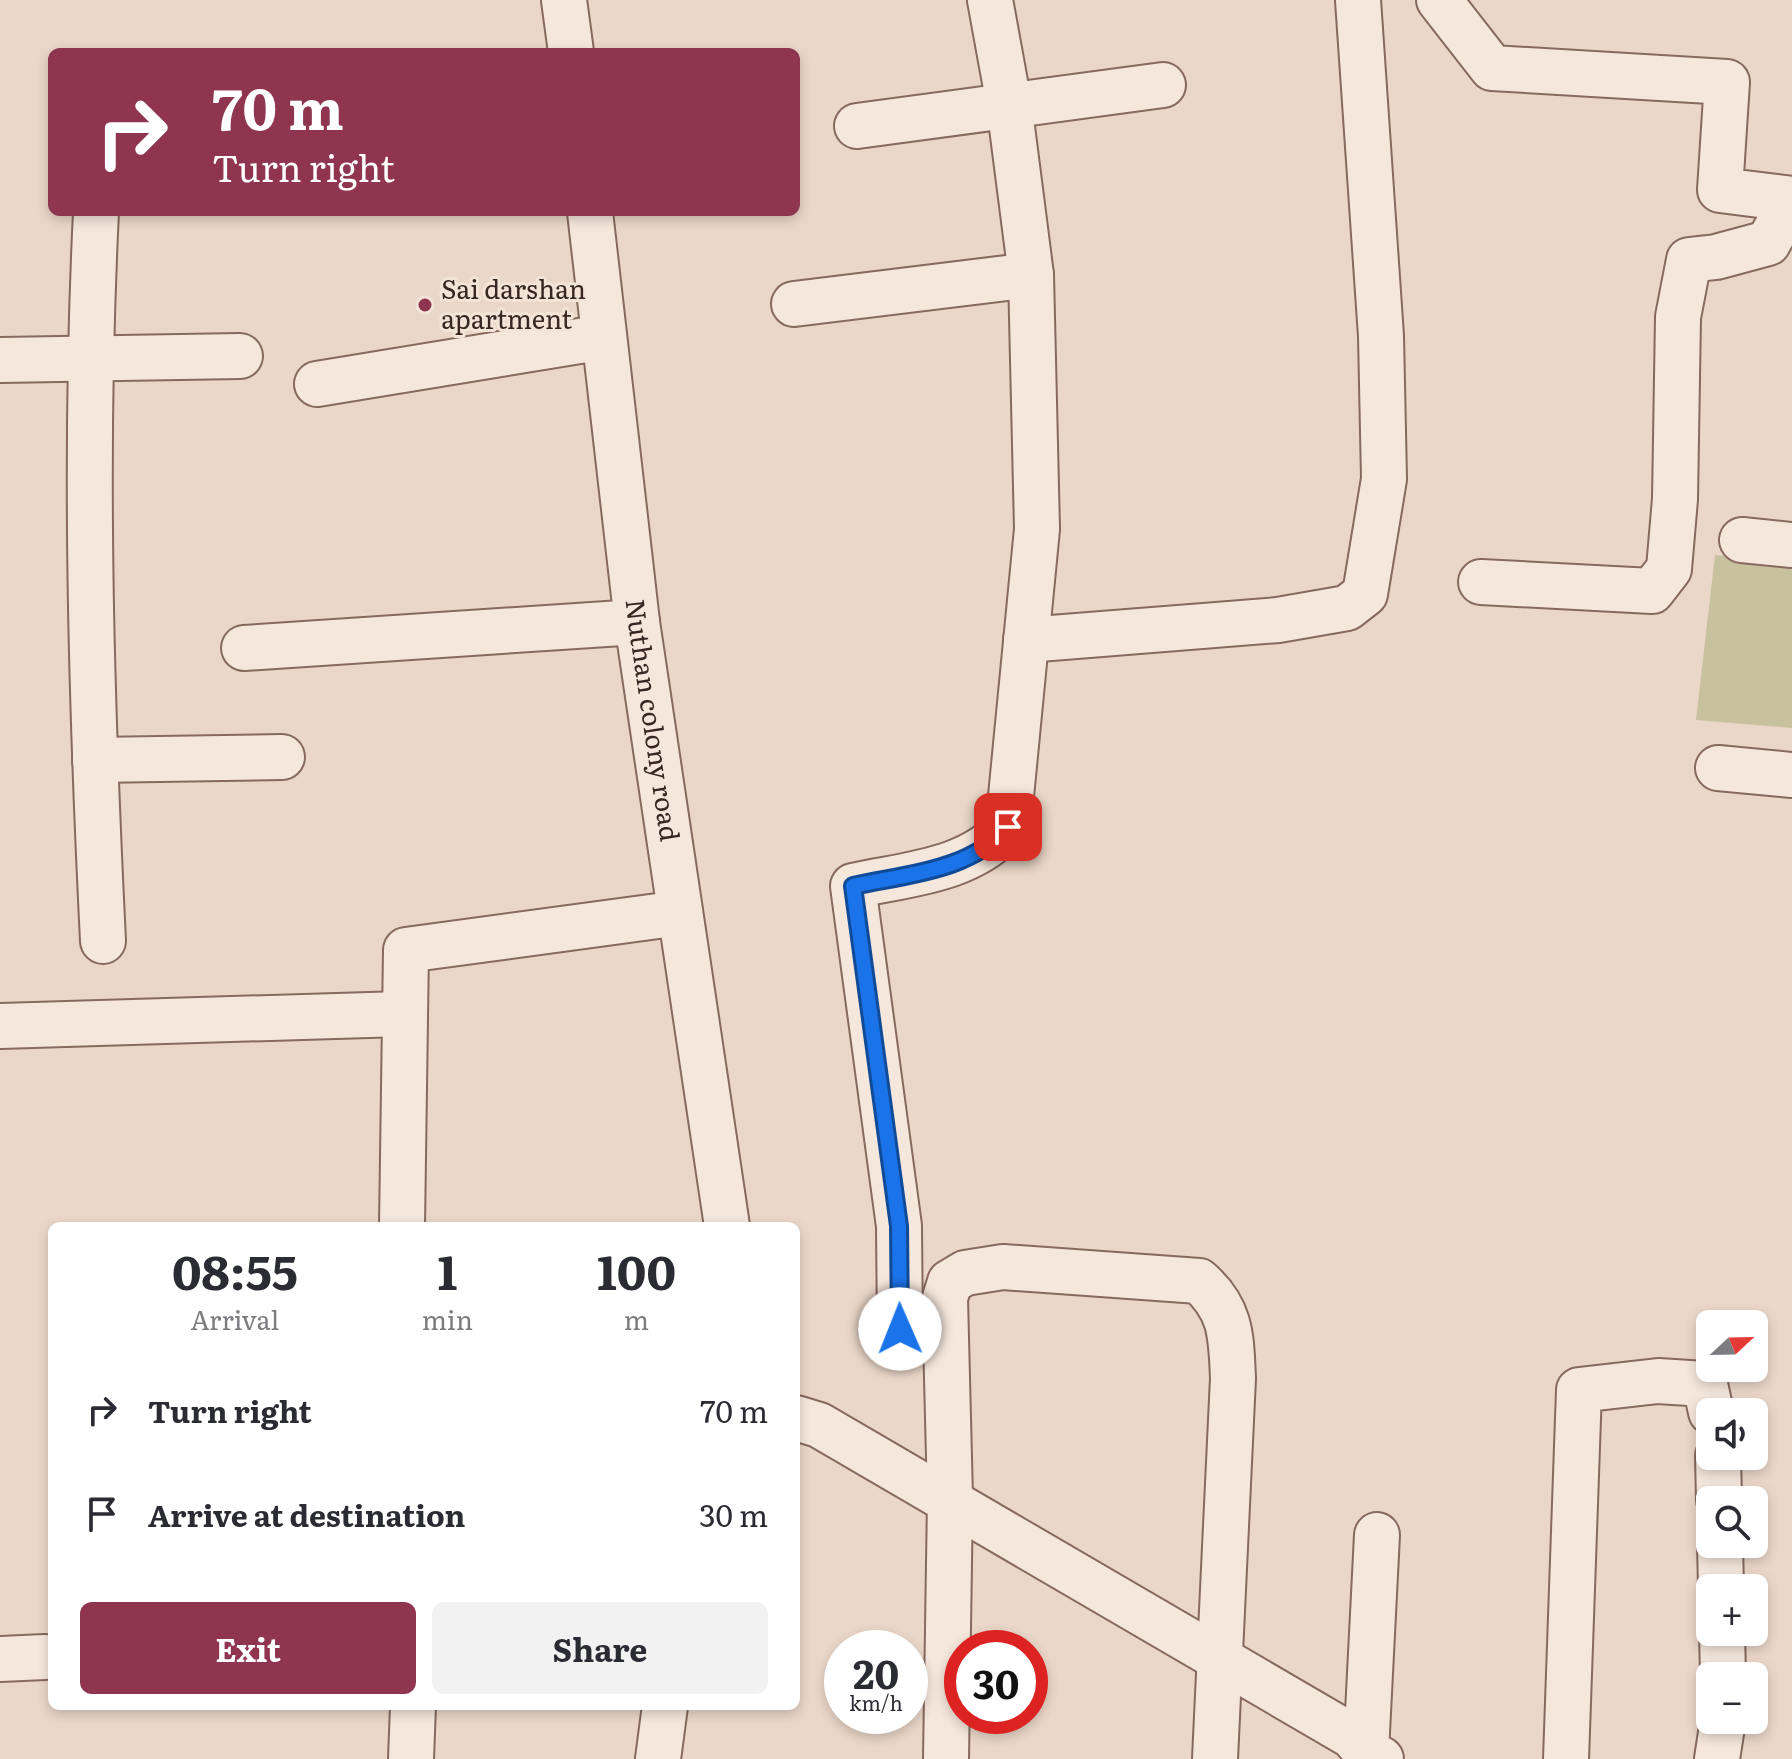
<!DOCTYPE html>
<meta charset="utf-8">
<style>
:root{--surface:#fff;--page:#f2f2f3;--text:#2b2b33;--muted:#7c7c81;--accent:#8f3550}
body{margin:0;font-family:Literata,serif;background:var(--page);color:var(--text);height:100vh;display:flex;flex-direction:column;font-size:30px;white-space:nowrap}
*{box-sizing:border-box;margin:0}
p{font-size:26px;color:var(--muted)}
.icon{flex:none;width:44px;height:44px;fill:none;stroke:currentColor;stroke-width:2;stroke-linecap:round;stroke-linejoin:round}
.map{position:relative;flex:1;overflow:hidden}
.drawer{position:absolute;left:48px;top:1222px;width:752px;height:488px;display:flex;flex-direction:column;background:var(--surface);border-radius:12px;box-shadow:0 4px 12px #0003}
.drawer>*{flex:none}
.guide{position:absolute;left:48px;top:48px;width:752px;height:168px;border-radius:12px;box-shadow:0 4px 12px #0003;background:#8f3550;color:#fff;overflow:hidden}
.needle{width:52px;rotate:68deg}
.buttons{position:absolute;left:1696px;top:1310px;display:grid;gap:16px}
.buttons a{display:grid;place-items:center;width:72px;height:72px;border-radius:12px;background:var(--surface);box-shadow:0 4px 12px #0003;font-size:40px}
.speed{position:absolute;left:824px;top:1630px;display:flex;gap:16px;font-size:40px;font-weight:700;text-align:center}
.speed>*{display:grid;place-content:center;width:104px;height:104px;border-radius:50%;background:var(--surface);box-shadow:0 4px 12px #0003;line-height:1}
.speed small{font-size:20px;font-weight:400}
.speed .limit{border:12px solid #d22;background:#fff;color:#111}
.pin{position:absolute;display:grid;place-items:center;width:68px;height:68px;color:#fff;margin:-34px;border-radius:16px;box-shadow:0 4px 12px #0006}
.me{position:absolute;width:88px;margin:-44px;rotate:359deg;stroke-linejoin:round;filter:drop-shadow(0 0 6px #0008)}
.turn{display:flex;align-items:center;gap:28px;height:168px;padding:0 32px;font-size:36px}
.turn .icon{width:104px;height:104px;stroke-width:2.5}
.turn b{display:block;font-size:56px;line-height:68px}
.eta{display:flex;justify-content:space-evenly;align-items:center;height:136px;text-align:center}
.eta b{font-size:48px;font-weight:700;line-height:56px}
.action{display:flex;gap:16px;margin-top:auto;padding:16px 32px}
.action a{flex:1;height:92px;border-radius:12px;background:var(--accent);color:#fff;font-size:32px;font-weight:700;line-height:92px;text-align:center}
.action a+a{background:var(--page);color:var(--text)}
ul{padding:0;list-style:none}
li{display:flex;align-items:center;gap:24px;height:104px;padding:0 32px}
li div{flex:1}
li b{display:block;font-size:30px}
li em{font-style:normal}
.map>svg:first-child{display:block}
.green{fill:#c8c19e}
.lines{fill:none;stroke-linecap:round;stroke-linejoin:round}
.minor-casing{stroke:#86695f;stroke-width:48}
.minor{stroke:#f6e7dc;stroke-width:44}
.route-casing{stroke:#114b97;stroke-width:20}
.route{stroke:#1a73e8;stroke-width:14}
.poi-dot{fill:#8f3550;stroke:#f3e4d8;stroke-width:3}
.labels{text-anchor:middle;stroke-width:6;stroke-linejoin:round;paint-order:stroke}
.poi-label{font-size:26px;fill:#382622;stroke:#f3e4d8;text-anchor:start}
.street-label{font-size:26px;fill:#382622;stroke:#f3e4d8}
</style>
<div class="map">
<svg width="1792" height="1759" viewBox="0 0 1792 1759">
<rect width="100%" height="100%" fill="#ebd7c9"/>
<polygon class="green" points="1715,555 1792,563 1792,728 1696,720"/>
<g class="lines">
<g class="minor-casing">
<g id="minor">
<polyline points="564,0 571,52"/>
<polyline points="1439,0 1492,68 1727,82 1720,190 1792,199"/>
<polyline points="857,126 1163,85"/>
<path d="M96 212C84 455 91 698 103 941"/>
<path id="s1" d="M590 212 637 622 727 1226"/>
<polyline points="794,304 1031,275"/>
<polyline points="0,360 240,356"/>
<polyline points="317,384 604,337"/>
<polyline points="1742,540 1792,545"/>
<polyline points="1481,582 1652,591 1669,569 1675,499 1678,317 1689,260 1716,257 1768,243 1792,200"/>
<polyline points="1026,640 1278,620 1347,608 1365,594 1384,479 1381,336 1358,0"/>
<polyline points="244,648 637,622"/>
<polyline points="95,760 282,757"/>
<polyline points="1718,768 1792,775"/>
<polyline points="0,1026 402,1014"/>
<polyline points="402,1226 406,950 680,913"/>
<path d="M900 1329 899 1226 853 886C908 874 970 871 1008 827L1037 529 1031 275 1009 104 990 0"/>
<polyline points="796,1418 819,1425 1352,1736 1366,1752 1366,1759"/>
<polyline points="1718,1456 1719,1500"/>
<polyline points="1377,1535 1366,1752 1381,1759"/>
<polyline points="1720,1544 1721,1588"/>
<polyline points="1722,1632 1723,1676"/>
<polyline points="0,1659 45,1657"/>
<polyline points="411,1759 413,1706"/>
<polyline points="658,1759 665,1706"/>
<path d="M946 1759 950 1498 945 1298 950 1282 965 1273 1003 1267 1199 1281C1232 1310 1231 1337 1233 1378L1215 1759"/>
<polyline points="1566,1759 1579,1390 1658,1381 1705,1384 1711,1412"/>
<polyline points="1717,1759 1723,1720"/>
</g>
</g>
<use href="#minor" class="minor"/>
</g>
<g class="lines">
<g class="route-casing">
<path id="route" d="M900 1329 899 1226 853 886C908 874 970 871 1008 827"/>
</g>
<use href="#route" class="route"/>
</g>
<circle class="poi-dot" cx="425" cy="305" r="8"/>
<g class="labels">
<g class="poi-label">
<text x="441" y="299">Sai darshan<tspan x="441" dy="30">apartment</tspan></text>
</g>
<g class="street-label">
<text dy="9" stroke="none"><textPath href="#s1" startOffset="512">Nuthan colony road</textPath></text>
</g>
</g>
</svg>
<div class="buttons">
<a><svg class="needle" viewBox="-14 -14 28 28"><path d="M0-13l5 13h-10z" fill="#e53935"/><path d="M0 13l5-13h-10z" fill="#7c7c81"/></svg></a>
<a><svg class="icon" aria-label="sound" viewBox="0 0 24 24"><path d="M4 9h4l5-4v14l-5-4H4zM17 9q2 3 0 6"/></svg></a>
<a><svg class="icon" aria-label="search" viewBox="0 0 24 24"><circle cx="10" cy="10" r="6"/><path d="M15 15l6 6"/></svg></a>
<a>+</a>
<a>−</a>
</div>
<div class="speed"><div>20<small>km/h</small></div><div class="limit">30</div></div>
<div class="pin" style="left:1008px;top:827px;background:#d93025"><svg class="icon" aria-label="arrive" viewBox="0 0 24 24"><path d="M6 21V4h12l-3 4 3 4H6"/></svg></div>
<svg class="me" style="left:900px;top:1329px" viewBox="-20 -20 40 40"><circle r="19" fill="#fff"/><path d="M0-13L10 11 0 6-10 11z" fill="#1a73e8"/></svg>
<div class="guide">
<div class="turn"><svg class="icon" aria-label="right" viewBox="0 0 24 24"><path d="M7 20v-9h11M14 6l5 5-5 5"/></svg><div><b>70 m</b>Turn right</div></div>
</div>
<section class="drawer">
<div class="eta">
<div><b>08:55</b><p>Arrival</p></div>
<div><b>1</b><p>min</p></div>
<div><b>100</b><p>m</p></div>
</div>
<ul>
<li><svg class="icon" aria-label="right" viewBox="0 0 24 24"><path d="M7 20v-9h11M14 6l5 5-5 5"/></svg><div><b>Turn right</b></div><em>70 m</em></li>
<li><svg class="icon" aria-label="arrive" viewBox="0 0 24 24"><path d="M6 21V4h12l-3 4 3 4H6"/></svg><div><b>Arrive at destination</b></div><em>30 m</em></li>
</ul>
<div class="action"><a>Exit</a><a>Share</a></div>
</section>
</div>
